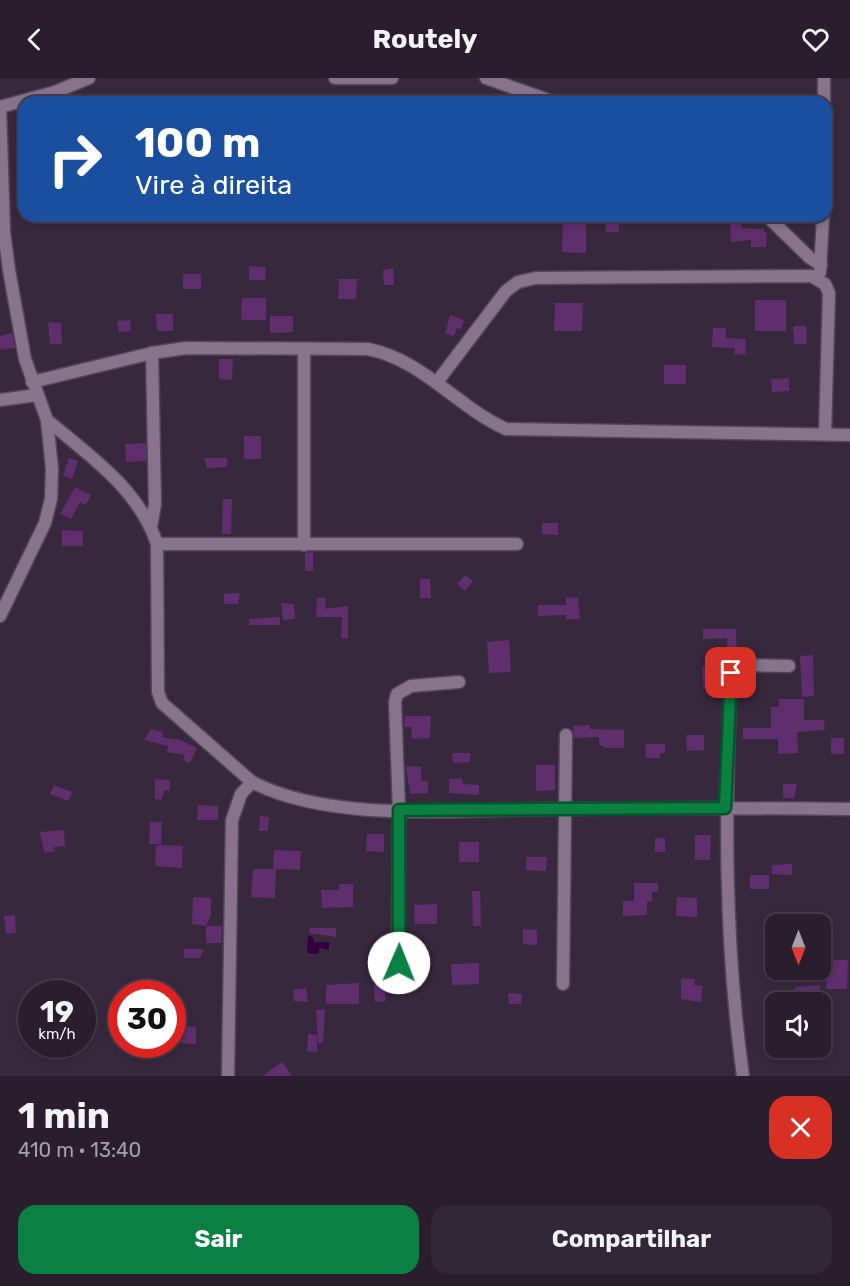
<!DOCTYPE html>
<html lang="pt">
<meta charset="utf-8">
<style>
:root{--surface:#2a1e2e;--page:#322736;--text:#f1f3f6;--muted:#a5a2aa;--line:#463c4a;--accent:#0b8043}
body{margin:0;font-family:Rubik,sans-serif;background:var(--page);color:var(--text);height:100vh;display:flex;flex-direction:column;font-size:22px;white-space:nowrap}
*{box-sizing:border-box;margin:0}
p{font-size:20px;color:var(--muted)}
.icon{flex:none;width:33px;height:33px;fill:none;stroke:currentColor;stroke-width:2;stroke-linecap:round;stroke-linejoin:round}
.map{position:relative;height:998px;overflow:hidden}
.panel{display:flex;flex-direction:column;background:var(--surface);flex:1}
.panel>*{flex:none}
.banner{position:absolute;left:18px;top:18px;width:814px;height:126px;border-radius:18px;box-shadow:0 3px 9px #0003,0 0 0 2px var(--line);background:#1a4fa0;color:#fff;overflow:hidden}
.needle{width:39px;rotate:180deg}
.fabs{position:absolute;left:765px;top:836px;display:grid;gap:12px}
.fabs a{display:grid;place-items:center;width:66px;height:66px;border-radius:12px;background:var(--surface);box-shadow:0 3px 9px #0003,0 0 0 2px var(--line);font-size:30px}
.speed{position:absolute;left:18px;top:902px;display:flex;gap:12px;font-size:30px;font-weight:700;text-align:center}
.speed>*{display:grid;place-content:center;width:78px;height:78px;border-radius:50%;background:var(--surface);box-shadow:0 3px 9px #0003,0 0 0 2px var(--line);line-height:1}
.speed small{font-size:15px;font-weight:400}
.speed .limit{border:9px solid #d22;background:#fff;color:#111}
.pin{position:absolute;display:grid;place-items:center;width:51px;height:51px;color:#fff;margin:-26px;border-radius:12px;box-shadow:0 3px 9px #0006}
.me{position:absolute;width:66px;margin:-33px;rotate:1deg;stroke-linejoin:round;filter:drop-shadow(0 0 4px #0008)}
.turn{display:flex;align-items:center;gap:21px;height:126px;padding:0 18px;font-size:27px}
.turn .icon{width:78px;height:78px;stroke-width:2.5}
.turn b{display:block;font-size:42px;line-height:51px}
.round{display:grid;place-items:center;flex:none;width:63px;height:63px;border-radius:18px;background:var(--page)}
.overview{display:flex;align-items:center;justify-content:space-between;height:102px;padding:0 18px}
h1{font-size:36px;font-weight:700;line-height:45px}
.cta{display:flex;gap:12px;margin-top:auto;padding:12px 18px}
.cta a{flex:1;height:69px;border-radius:18px;background:var(--accent);color:#fff;font-size:24px;font-weight:700;line-height:69px;text-align:center}
.cta a+a{background:var(--page);color:var(--text)}
header{display:flex;justify-content:space-between;align-items:center;height:78px;padding:0 18px;background:var(--surface);font-size:27px;font-weight:700}
.map>svg:first-child{display:block}
.water{fill:#31003d}
.building{fill:#5f2e6c}
.lines{fill:none;stroke-linecap:round;stroke-linejoin:round}
.minor-casing{stroke:#544658;stroke-width:15}
.minor{stroke:#87748c;stroke-width:12}
.route-casing{stroke:#07532c;stroke-width:15}
.route{stroke:#0b8043;stroke-width:10}
</style>
<header><svg class="icon" aria-label="back" viewBox="0 0 24 24"><path d="M15 5l-7 7 7 7"/></svg>Routely<svg class="icon" aria-label="heart" viewBox="0 0 24 24"><path d="M12 20l-8-8c-3-5 5-10 8-4 3-6 11-1 8 4z"/></svg></header>
<div class="map">
<svg width="850" height="998" viewBox="0 0 850 998">
<rect width="100%" height="100%" fill="#38283d"/>
<polygon class="water" points="308,858 313,859 314,864 329,864 329,872 320,870 318,876 307,875"/>
<g class="building">
<polygon points="563,143 586,145 586,175 562,174"/>
<polygon points="605,143 619,143 619,154 606,154"/>
<polygon points="730,145 742,145 741,150 764,151 764,154 767,154 766,169 751,169 751,162 731,164"/>
<polygon points="249,188 266,189 265,202 249,202"/>
<polygon points="393,190 394,207 384,207 383,192"/>
<rect x="183" y="196" width="18" height="15"/>
<polygon points="339,201 357,201 356,221 338,221"/>
<polygon points="242,220 266,220 266,242 241,242"/>
<rect x="755" y="222" width="31" height="31"/>
<polygon points="555,225 583,225 582,253 554,253"/>
<polygon points="156,236 173,236 173,253 157,253"/>
<polygon points="450,237 464,242 461,251 457,250 454,258 445,256"/>
<polygon points="270,238 293,238 293,254 270,255"/>
<polygon points="130,242 131,253 119,254 117,243"/>
<polygon points="48,244 61,245 62,266 50,266"/>
<polygon points="793,248 806,248 807,266 794,266"/>
<polygon points="713,250 726,250 726,260 746,261 745,277 734,276 735,270 712,269"/>
<polygon points="12,255 15,270 0,272 0,258"/>
<polygon points="219,281 233,281 232,302 219,301"/>
<rect x="664" y="287" width="22" height="19"/>
<polygon points="789,300 789,313 772,314 771,301"/>
<rect x="244" y="358" width="17" height="23"/>
<polygon points="146,365 146,383 126,384 125,366"/>
<polygon points="69,380 78,383 72,401 63,398"/>
<polygon points="204,380 227,380 227,389 207,390"/>
<polygon points="75,409 91,417 86,427 80,424 71,441 60,436"/>
<polygon points="223,421 232,421 231,456 222,456"/>
<polygon points="542,445 558,445 558,457 542,456"/>
<polygon points="62,452 83,453 83,468 62,468"/>
<polygon points="313,474 313,493 305,493 305,475"/>
<polygon points="465,497 473,503 465,513 457,506"/>
<polygon points="420,501 430,501 431,520 420,520"/>
<polygon points="240,515 238,526 224,526 224,516"/>
<polygon points="566,519 578,520 580,541 566,541 566,537 538,538 538,527 566,527"/>
<polygon points="317,520 326,520 325,531 348,528 348,561 341,560 342,539 316,539"/>
<polygon points="281,525 294,526 295,541 283,542"/>
<polygon points="280,539 280,547 249,547 249,541"/>
<polygon points="703,551 736,551 737,580 728,584 727,560 703,561"/>
<polygon points="509,562 511,594 489,595 487,564"/>
<polygon points="813,577 814,618 802,619 800,578"/>
<polygon points="702,588 718,588 718,609 703,609"/>
<polygon points="779,621 804,621 804,642 824,642 825,652 797,654 798,675 778,676 778,661 743,661 743,650 771,650 771,629 779,629"/>
<polygon points="405,638 431,638 430,660 412,661 411,649 404,649"/>
<polygon points="590,647 590,651 624,652 624,670 605,670 599,666 599,659 574,660 573,648"/>
<polygon points="151,651 163,654 162,659 180,662 197,670 190,685 183,682 185,677 167,674 168,668 144,662"/>
<polygon points="686,657 704,657 704,672 687,673"/>
<rect x="831" y="660" width="13" height="16"/>
<polygon points="645,666 665,666 665,675 660,675 660,680 646,680"/>
<polygon points="452,675 470,675 470,684 453,685"/>
<polygon points="536,687 555,687 555,712 536,713"/>
<polygon points="406,688 421,689 421,703 428,703 428,715 410,716"/>
<polygon points="462,700 463,706 479,707 479,717 449,715 449,701"/>
<polygon points="155,701 170,702 170,713 165,712 161,722 155,721"/>
<polygon points="783,706 797,706 794,720 783,720"/>
<polygon points="54,707 72,714 68,723 50,716"/>
<polygon points="198,727 218,728 218,742 197,742"/>
<polygon points="260,738 269,739 268,753 259,753"/>
<polygon points="150,744 162,744 161,766 149,766"/>
<polygon points="64,752 65,768 54,769 55,773 44,775 40,754"/>
<polygon points="367,756 384,756 384,774 366,773"/>
<polygon points="695,757 711,757 710,782 695,782"/>
<rect x="655" y="760" width="10" height="14"/>
<rect x="459" y="764" width="20" height="20"/>
<polygon points="156,767 183,768 182,790 155,788"/>
<polygon points="274,772 301,773 300,792 276,791 275,820 251,819 253,791 273,791"/>
<polygon points="526,779 547,779 546,793 526,792"/>
<polygon points="792,786 792,797 772,796 772,787"/>
<rect x="750" y="797" width="19" height="14"/>
<polygon points="634,805 658,805 658,814 652,814 652,823 647,824 647,837 623,838 623,823 634,823"/>
<polygon points="339,806 353,806 353,829 322,830 321,812 339,812"/>
<polygon points="472,813 480,813 481,848 473,848"/>
<polygon points="193,819 211,820 211,838 206,848 192,846"/>
<polygon points="677,819 697,820 697,839 676,838"/>
<polygon points="437,826 437,846 415,846 414,827"/>
<polygon points="15,837 16,855 6,856 4,838"/>
<polygon points="206,848 222,848 221,865 206,865"/>
<polygon points="310,850 336,850 336,859 309,855"/>
<polygon points="523,851 537,852 537,867 523,866"/>
<polygon points="184,871 204,871 200,880 184,880"/>
<polygon points="826,882 848,882 847,911 826,911"/>
<polygon points="479,885 479,906 452,907 451,886"/>
<polygon points="681,900 695,901 694,907 703,908 701,924 681,921"/>
<polygon points="384,904 386,923 375,924 374,907"/>
<polygon points="359,905 359,926 326,926 326,907"/>
<polygon points="820,907 820,915 795,915 795,909"/>
<polygon points="306,910 308,924 294,923 293,912"/>
<polygon points="508,915 522,916 521,926 509,926"/>
<polygon points="325,931 323,965 318,965 316,932"/>
<polygon points="177,947 196,949 196,966 175,965"/>
<polygon points="308,956 317,957 317,974 307,973"/>
<polygon points="282,984 292,998 262,998"/>
</g>
<g class="lines">
<g class="minor-casing">
<g id="minor">
<polyline points="335,0 392,0"/>
<polyline points="486,0 554,24"/>
<polyline points="824,24 824,0"/>
<polyline points="767,138 810,180 821,187"/>
<polyline points="820,194 823,138"/>
<polyline points="304,272 304,467"/>
<path d="M32 304 152 275 186 270 368 271C423 282 457 329 506 351L850 357"/>
<polyline points="437,304 506,213 518,204 536,200 811,198 825,206 829,215 825,356"/>
<polyline points="0,322 37,317"/>
<path d="M47 342C90 378 139 411 157 466L158 614 162 625 252 704 241 716 232 742 228 998"/>
<polyline points="151,449 155,426 152,275"/>
<polyline points="157,466 517,466"/>
<polyline points="0,538 45,445 51,421 52,391 47,342 25,281 9,192 4,153 0,29 55,14 89,0"/>
<path d="M252 704C333 746 463 731 553 731 652 730 751 730 850 731"/>
<polyline points="398,885 399,732 395,624 397,616 411,608 459,604"/>
<polyline points="563,906 566,657"/>
<path d="M743 998C724 861 725 732 731 595L734 589 741 587 789 588"/>
</g>
</g>
<use href="#minor" class="minor"/>
</g>
<g class="lines">
<g class="route-casing">
<polyline id="route" points="399,885 399,732 725,730 731,595"/>
</g>
<use href="#route" class="route"/>
</g>
</svg>
<div class="fabs">
<a><svg class="needle" viewBox="-14 -14 28 28"><path d="M0-13l5 13h-10z" fill="#e53935"/><path d="M0 13l5-13h-10z" fill="#a5a2aa"/></svg></a>
<a><svg class="icon" aria-label="sound" viewBox="0 0 24 24"><path d="M4 9h4l5-4v14l-5-4H4zM17 9q2 3 0 6"/></svg></a>
</div>
<div class="speed"><div>19<small>km/h</small></div><div class="limit">30</div></div>
<div class="pin" style="left:731px;top:595px;background:#d93025"><svg class="icon" aria-label="arrive" viewBox="0 0 24 24"><path d="M6 21V4h12l-3 4 3 4H6"/></svg></div>
<svg class="me" style="left:399px;top:885px" viewBox="-20 -20 40 40"><circle r="19" fill="#fff"/><path d="M0-13L10 11 0 6-10 11z" fill="#0b8043"/></svg>
<div class="banner">
<div class="turn"><svg class="icon" aria-label="right" viewBox="0 0 24 24"><path d="M7 20v-9h11M14 6l5 5-5 5"/></svg><div><b>100 m</b>Vire à direita</div></div>
</div>
</div>
<section class="panel">
<div class="overview"><div><h1>1 min</h1><p>410 m · 13:40</p></div><a class="round" style="background:#d93025;color:#fff"><svg class="icon" aria-label="close" viewBox="0 0 24 24"><path d="M6 6l12 12M18 6L6 18"/></svg></a></div>
<div class="cta"><a>Sair</a><a>Compartilhar</a></div>
</section>
